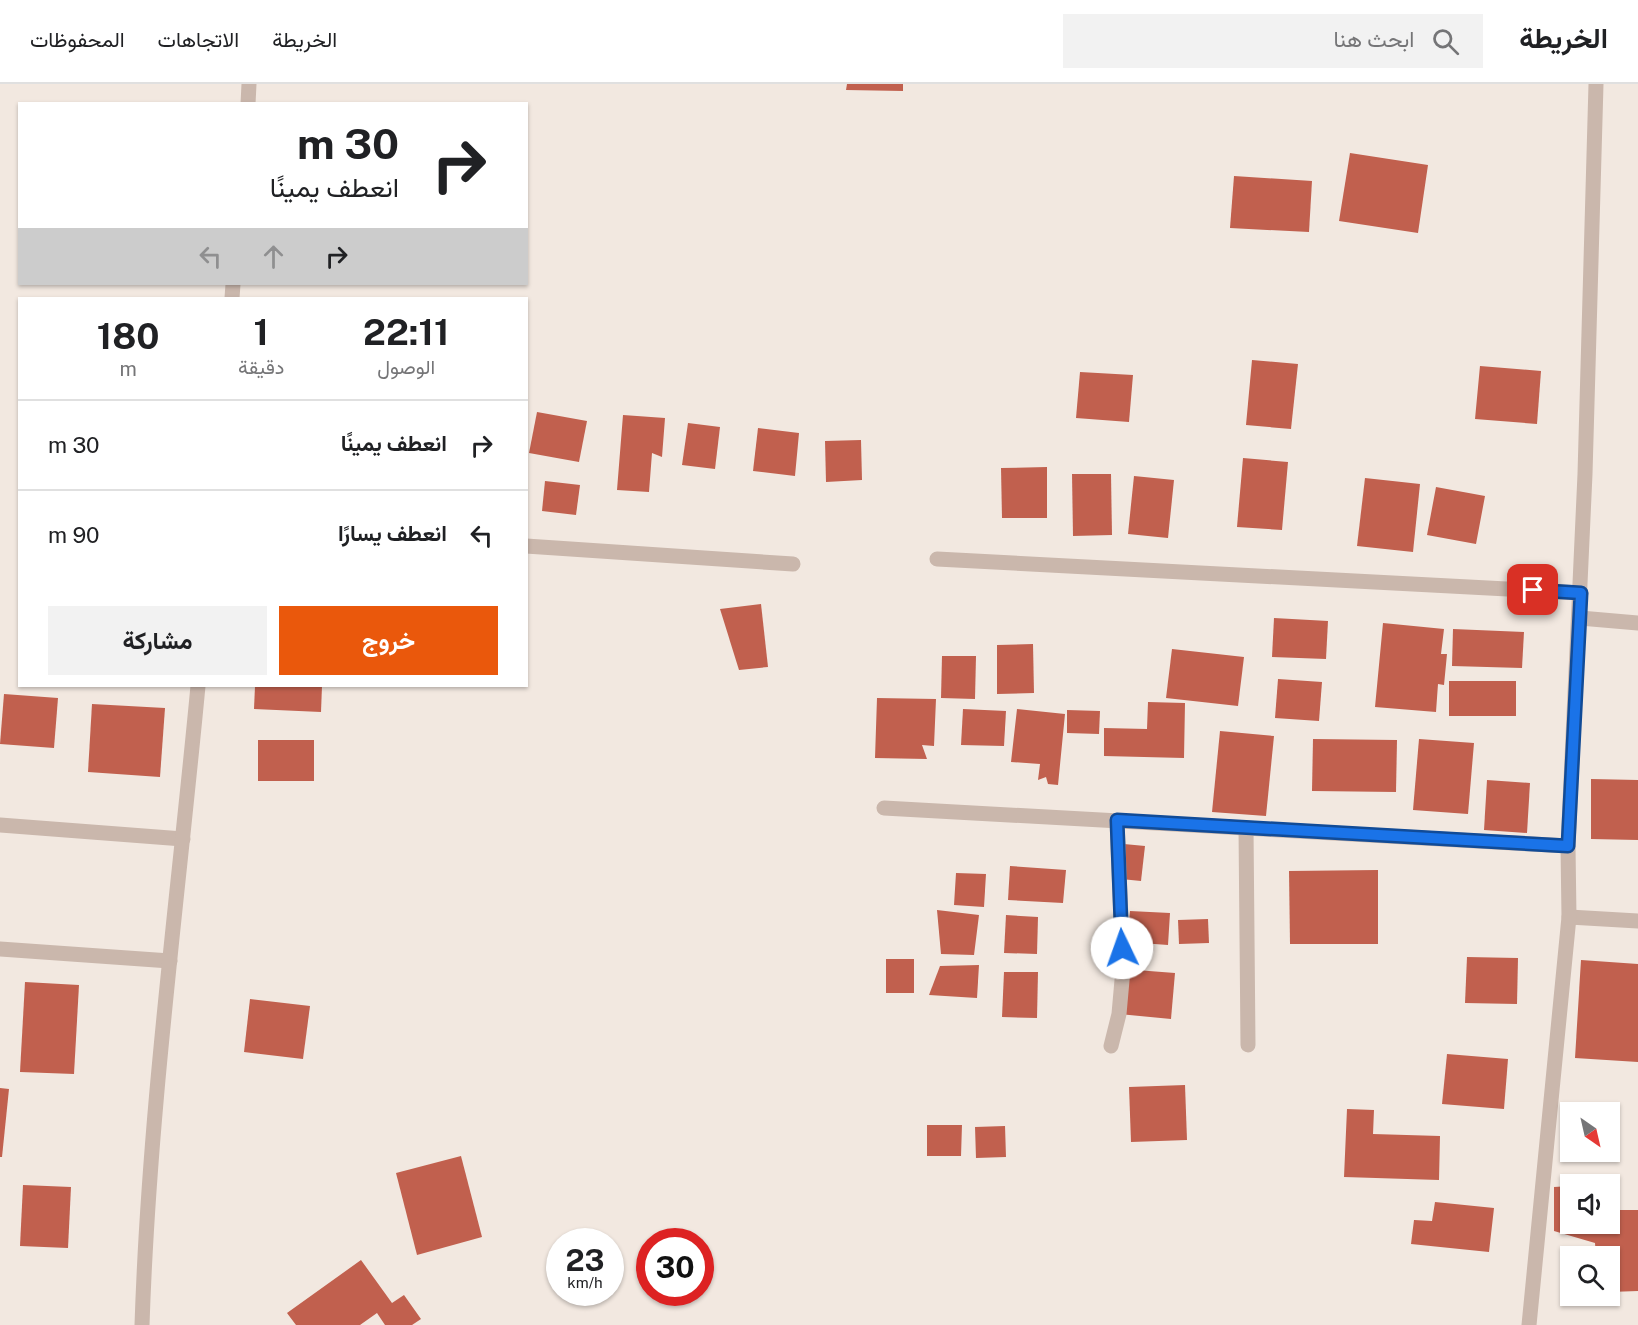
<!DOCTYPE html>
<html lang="ar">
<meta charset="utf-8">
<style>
:root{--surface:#fff;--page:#f2f2f2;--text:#202124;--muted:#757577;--line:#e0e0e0;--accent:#ea580c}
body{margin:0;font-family:"Public Sans",Vazirmatn,sans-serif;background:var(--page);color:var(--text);direction:rtl;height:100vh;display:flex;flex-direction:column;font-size:22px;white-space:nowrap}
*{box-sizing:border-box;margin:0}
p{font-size:20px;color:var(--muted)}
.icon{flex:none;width:33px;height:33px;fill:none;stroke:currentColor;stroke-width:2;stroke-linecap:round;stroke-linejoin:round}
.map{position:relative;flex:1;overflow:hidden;direction:ltr}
.sheet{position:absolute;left:18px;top:213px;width:510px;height:390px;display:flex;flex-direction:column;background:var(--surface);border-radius:0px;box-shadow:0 2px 4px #0004;direction:rtl}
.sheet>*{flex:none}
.hud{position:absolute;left:18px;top:18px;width:510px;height:183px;border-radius:0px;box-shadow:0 2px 4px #0004;direction:rtl;background:#fff;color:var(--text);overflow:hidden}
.needle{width:39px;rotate:146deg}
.tools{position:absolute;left:1560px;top:1018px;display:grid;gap:12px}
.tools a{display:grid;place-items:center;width:60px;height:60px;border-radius:0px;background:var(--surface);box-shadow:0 2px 4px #0004;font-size:30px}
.speed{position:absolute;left:546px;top:1144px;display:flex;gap:12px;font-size:30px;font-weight:700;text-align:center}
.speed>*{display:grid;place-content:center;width:78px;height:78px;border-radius:50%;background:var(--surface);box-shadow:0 2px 4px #0004;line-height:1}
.speed small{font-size:15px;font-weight:400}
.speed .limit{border:9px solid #d22;background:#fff;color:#111}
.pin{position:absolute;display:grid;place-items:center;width:51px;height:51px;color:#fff;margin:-26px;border-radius:12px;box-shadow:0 3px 9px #0006}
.me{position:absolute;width:66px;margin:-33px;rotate:357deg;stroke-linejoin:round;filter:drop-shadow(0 0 4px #0008)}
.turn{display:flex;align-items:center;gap:21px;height:126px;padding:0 30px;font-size:27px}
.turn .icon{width:78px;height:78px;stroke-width:2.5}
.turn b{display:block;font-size:42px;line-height:51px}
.lanes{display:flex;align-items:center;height:57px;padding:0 30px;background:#0003;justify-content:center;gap:30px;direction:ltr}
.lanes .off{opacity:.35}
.eta{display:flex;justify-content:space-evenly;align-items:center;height:102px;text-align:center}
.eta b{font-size:36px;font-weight:700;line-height:42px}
.action{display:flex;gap:12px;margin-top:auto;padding:12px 30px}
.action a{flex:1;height:69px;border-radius:0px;background:var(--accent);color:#fff;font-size:24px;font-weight:700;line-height:69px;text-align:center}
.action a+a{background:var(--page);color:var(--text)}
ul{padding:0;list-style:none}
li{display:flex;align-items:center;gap:18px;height:90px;padding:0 30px;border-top:2px solid var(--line)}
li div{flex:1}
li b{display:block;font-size:22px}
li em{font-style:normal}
header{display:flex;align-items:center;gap:36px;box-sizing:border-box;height:84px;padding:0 30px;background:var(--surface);border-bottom:2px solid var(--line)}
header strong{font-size:28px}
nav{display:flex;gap:33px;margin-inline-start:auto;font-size:21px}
.search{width:420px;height:54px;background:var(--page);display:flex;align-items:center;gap:15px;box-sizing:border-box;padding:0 21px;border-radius:0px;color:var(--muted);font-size:22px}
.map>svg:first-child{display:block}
.building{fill:#c1604e}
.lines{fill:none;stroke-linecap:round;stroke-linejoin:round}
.minor{stroke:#cab7ac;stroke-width:15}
.route-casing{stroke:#114b97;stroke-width:15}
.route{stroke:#1a73e8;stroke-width:10}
</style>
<header>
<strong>الخريطة</strong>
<div class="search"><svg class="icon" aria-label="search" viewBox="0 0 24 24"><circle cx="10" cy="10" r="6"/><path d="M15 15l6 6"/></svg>ابحث هنا</div>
<nav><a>الخريطة</a><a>الاتجاهات</a><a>المحفوظات</a></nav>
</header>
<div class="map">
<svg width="1638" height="1241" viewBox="0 0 1638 1241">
<rect width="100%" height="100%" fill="#f2e8e0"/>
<g class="building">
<polygon points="847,0 903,0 903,7 846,6"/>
<polygon points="1350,69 1428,81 1418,149 1339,137"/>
<polygon points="1234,92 1312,97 1309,148 1230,144"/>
<polygon points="1252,276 1298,280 1291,345 1246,341"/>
<polygon points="1480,282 1541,287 1537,340 1475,335"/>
<polygon points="1080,288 1133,291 1129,338 1076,334"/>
<polygon points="537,328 587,337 579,378 529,369"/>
<polygon points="623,331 665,334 662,373 652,369 649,408 617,406"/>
<polygon points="688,339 720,343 715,385 682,381"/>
<polygon points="758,344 799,349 795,392 753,387"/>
<polygon points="861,356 862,396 826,398 825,357"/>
<polygon points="1243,374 1288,378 1282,446 1237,443"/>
<polygon points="1047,383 1047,434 1002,434 1001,384"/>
<polygon points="1072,390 1111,390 1112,451 1073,452"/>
<polygon points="1134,392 1174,396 1168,454 1128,450"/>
<polygon points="1365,394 1420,400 1413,468 1357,462"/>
<polygon points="545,397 580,401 576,431 542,427"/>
<polygon points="1436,403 1485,412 1476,460 1427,451"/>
<polygon points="761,520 768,583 739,586 720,525"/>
<polygon points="1274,534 1328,537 1326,575 1272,573"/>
<polygon points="1383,539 1444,545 1441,570 1447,570 1444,601 1438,600 1436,628 1375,623"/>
<polygon points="1453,545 1524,548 1522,584 1452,582"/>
<polygon points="1033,560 1034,609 997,610 997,561"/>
<polygon points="1172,565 1244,573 1238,622 1166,614"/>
<polygon points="942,572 976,572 975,615 941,614"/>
<polygon points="1278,595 1322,598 1319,637 1275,634"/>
<rect x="1449" y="597" width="67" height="35"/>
<polygon points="255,602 322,602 321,628 254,625"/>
<polygon points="4,610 58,614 54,664 0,660"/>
<polygon points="877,614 936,615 934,662 922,661 927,675 875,674"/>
<polygon points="1148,618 1185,619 1184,674 1104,672 1104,644 1147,645"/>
<polygon points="92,620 165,624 160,693 88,688"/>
<polygon points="963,625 1006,627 1004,662 961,661"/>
<polygon points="1017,625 1065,630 1058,701 1048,700 1046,693 1038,696 1040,680 1011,678"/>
<polygon points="1067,626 1100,627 1099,650 1067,649"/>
<polygon points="1220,647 1274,652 1266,732 1212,728"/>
<polygon points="1313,655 1397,656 1396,708 1312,707"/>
<polygon points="1419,655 1474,659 1468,730 1413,726"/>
<rect x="258" y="656" width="56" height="41"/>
<polygon points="1591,695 1638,696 1638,756 1591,755"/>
<polygon points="1487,696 1530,699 1527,749 1484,746"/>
<polygon points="1124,760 1145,762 1141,797 1121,795"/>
<polygon points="1010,782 1066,786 1063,819 1008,816"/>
<polygon points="1378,786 1378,860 1290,860 1289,787"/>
<polygon points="956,789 986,790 984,823 954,821"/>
<polygon points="937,826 979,831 974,871 941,870"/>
<polygon points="1130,827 1170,829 1168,861 1127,858"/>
<polygon points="1006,831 1038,833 1037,870 1004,869"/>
<polygon points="1208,835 1209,859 1179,860 1178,836"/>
<polygon points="1467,873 1518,874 1517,920 1465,919"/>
<rect x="886" y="875" width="28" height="34"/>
<polygon points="1581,876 1638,880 1638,978 1575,974"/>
<polygon points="979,881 977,914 929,911 940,882"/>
<polygon points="1123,885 1175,889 1171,935 1119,930"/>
<polygon points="1004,888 1038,888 1037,934 1002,933"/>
<polygon points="25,898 79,901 74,990 20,988"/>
<polygon points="250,915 310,922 303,975 244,968"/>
<polygon points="1447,970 1508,975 1504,1025 1442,1020"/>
<polygon points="1185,1001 1187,1056 1131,1058 1129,1003"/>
<polygon points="0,1004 9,1005 2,1073 0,1073"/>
<polygon points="1347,1025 1374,1026 1373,1050 1440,1052 1439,1096 1344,1093"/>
<polygon points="927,1041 962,1041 961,1072 927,1072"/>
<polygon points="1005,1042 1006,1073 976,1074 975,1043"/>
<polygon points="461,1072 482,1153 417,1171 396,1089"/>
<polygon points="23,1101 71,1103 68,1164 20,1162"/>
<polygon points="1570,1102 1570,1140 1610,1140 1610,1126 1638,1126 1638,1207 1610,1208 1610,1173 1596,1173 1595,1159 1554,1147 1554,1103"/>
<polygon points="1435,1118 1494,1124 1489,1168 1411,1160 1414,1136 1432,1137"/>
<polygon points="361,1176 392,1219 404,1211 421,1235 412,1241 385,1241 377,1229 360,1241 296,1241 287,1229"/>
</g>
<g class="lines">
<g class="minor">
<polyline points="248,20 249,0"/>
<polyline points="232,214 233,200"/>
<polyline points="526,462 793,480"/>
<polyline points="937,475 1581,509"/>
<polyline points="1580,534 1638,539"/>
<polyline points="884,724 1568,762"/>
<polyline points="0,741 183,755"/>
<polyline points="1246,744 1248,961"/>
<polyline points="1569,833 1638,837"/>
<polyline points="0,865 170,877"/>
<polyline points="1111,962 1119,930 1123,885 1117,737"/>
<path d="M142 1241C149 1027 178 814 198 602"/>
<polyline points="1529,1241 1569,833 1568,762 1585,390 1596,0"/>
</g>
</g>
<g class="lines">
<g class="route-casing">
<polyline id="route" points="1122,864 1117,736 1568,762 1581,509 1533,506"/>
</g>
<use href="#route" class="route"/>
</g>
</svg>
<div class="tools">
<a><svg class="needle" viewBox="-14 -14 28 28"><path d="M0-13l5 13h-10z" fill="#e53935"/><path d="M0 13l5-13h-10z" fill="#757577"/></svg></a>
<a><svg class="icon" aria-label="sound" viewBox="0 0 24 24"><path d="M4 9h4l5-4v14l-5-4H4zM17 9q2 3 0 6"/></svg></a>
<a><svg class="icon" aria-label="search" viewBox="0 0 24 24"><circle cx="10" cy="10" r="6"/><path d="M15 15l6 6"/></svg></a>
</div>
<div class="speed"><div>23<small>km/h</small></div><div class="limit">30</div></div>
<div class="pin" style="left:1533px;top:506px;background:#d93025"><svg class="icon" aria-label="arrive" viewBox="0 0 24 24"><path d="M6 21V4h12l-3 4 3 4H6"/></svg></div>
<svg class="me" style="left:1122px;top:864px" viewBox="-20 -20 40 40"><circle r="19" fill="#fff"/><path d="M0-13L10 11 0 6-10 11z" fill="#1a73e8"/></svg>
<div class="hud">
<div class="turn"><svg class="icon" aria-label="right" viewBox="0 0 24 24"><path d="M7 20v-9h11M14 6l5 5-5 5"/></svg><div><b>30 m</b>انعطف يمينًا</div></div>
<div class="lanes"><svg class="icon off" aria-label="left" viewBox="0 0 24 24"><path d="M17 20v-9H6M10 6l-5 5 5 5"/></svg><svg class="icon off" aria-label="ahead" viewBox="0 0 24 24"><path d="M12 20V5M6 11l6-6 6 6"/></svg><svg class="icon" aria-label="right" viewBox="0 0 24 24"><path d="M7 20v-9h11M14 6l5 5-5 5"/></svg></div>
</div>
<section class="sheet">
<div class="eta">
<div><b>22:11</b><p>الوصول</p></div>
<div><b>1</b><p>دقيقة</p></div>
<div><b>180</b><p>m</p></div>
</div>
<ul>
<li><svg class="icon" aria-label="right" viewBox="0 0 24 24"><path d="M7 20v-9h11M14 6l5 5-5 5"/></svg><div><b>انعطف يمينًا</b></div><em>30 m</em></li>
<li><svg class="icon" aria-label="left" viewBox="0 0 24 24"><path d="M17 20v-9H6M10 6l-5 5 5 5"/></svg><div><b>انعطف يسارًا</b></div><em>90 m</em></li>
</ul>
<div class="action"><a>خروج</a><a>مشاركة</a></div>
</section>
</div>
